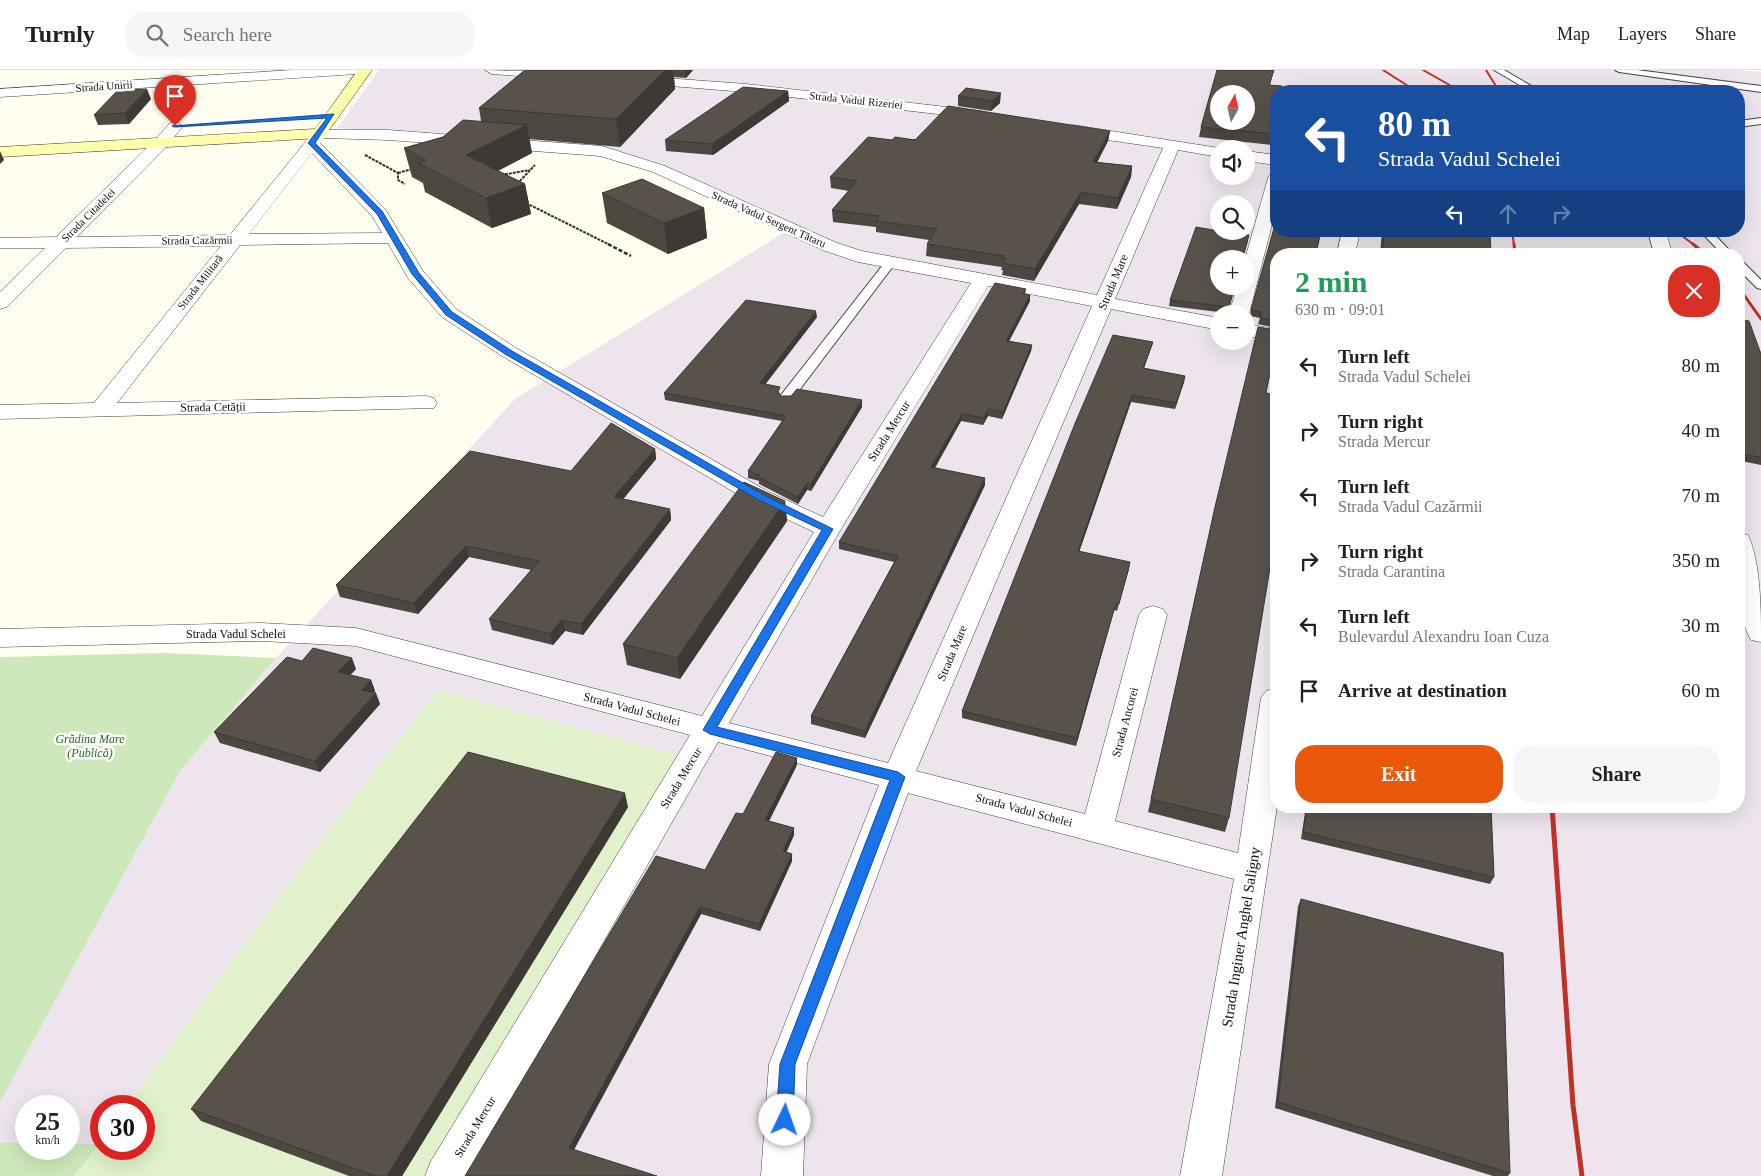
<!DOCTYPE html>
<meta charset="utf-8">
<style>
:root{--surface:#fff;--page:#f6f6f6;--text:#222;--muted:#767676;--line:#e0e0e0;--accent:#ea580c}
body{margin:0;font-family:Georgia,serif;background:var(--page);color:var(--text);height:100vh;display:flex;flex-direction:column;font-size:19px;white-space:nowrap}
*{box-sizing:border-box;margin:0}
p{font-size:16px;color:var(--muted)}
.icon{flex:none;width:28px;height:28px;fill:none;stroke:currentColor;stroke-width:2;stroke-linecap:round;stroke-linejoin:round}
.map{position:relative;flex:1;overflow:hidden}
.panel{position:absolute;left:1270px;top:178px;width:475px;height:565px;display:flex;flex-direction:column;background:var(--surface);border-radius:20px;box-shadow:0 5px 20px #0002}
.panel>*{flex:none}
.hud{position:absolute;left:1270px;top:15px;width:475px;height:152px;border-radius:20px;box-shadow:0 5px 20px #0002;background:#1a4fa0;color:#fff;overflow:hidden}
.needle{width:32px;rotate:8deg}
.tools{position:absolute;left:1210px;top:15px;display:grid;gap:10px}
.tools a{display:grid;place-items:center;width:45px;height:45px;border-radius:50%;background:var(--surface);box-shadow:0 5px 20px #0002;font-size:25px}
.speed{position:absolute;left:15px;top:1025px;display:flex;gap:10px;font-size:25px;font-weight:700;text-align:center}
.speed>*{display:grid;place-content:center;width:65px;height:65px;border-radius:50%;background:var(--surface);box-shadow:0 5px 20px #0002;line-height:1}
.speed small{font-size:12px;font-weight:400}
.speed .limit{border:8px solid #d22;background:#fff;color:#111}
.pin{position:absolute;display:grid;place-items:center;width:42px;height:42px;color:#fff;margin:-51px -21px;border-radius:50% 50% 50% 0;rotate:-45deg;box-shadow:0 0 5px #0007}
.pin .icon{rotate:45deg}
.me{position:absolute;width:55px;margin:-28px;rotate:3deg;stroke-linejoin:round;filter:drop-shadow(0 0 4px #0008)}
.turn{display:flex;align-items:center;gap:18px;height:105px;padding:0 25px;font-size:22px}
.turn .icon{width:65px;height:65px;stroke-width:2.5}
.turn b{display:block;font-size:35px;line-height:42px}
.lanes{display:flex;align-items:center;height:48px;padding:0 25px;background:#0003;justify-content:center;gap:25px;direction:ltr}
.lanes .off{opacity:.35}
.round{display:grid;place-items:center;flex:none;width:52px;height:52px;border-radius:20px;background:var(--page)}
.head{display:flex;align-items:center;justify-content:space-between;height:85px;padding:0 25px}
h1{font-size:30px;font-weight:700;line-height:38px;color:#1e9e55}
.primary-button{display:flex;gap:10px;margin-top:auto;padding:10px 25px}
.primary-button a{flex:1;height:58px;border-radius:20px;background:var(--accent);color:#fff;font-size:20px;font-weight:700;line-height:58px;text-align:center}
.primary-button a+a{background:var(--page);color:var(--text)}
ul{padding:0;list-style:none}
li{display:flex;align-items:center;gap:15px;height:65px;padding:0 25px}
li div{flex:1}
li b{display:block;font-size:19px}
li em{font-style:normal}
header{display:flex;align-items:center;gap:30px;box-sizing:border-box;height:70px;padding:0 25px;background:var(--surface);border-bottom:1px solid var(--line)}
header strong{font-size:24px}
nav{display:flex;gap:28px;margin-inline-start:auto;font-size:18px}
.search{width:350px;height:45px;background:var(--page);display:flex;align-items:center;gap:12px;box-sizing:border-box;padding:0 18px;border-radius:20px;color:var(--muted);font-size:19px}
.map>svg:first-child{display:block}
.industrial{fill:#ede4ed;fill-rule:evenodd}
.green{fill:#cde9bb}
.pitch{fill:#e0f1cc}
.lines{fill:none;stroke-linecap:round;stroke-linejoin:round}
.lane-casing{stroke:#424242;stroke-width:2}
.street-casing{stroke:#424242;stroke-width:1}
.secondary-casing{stroke:#313131;stroke-width:1}
.path-far1{stroke:#313131;stroke-width:2;stroke-dasharray:3 1;stroke-linecap:butt}
.path{stroke:#313131;stroke-width:2.5;stroke-dasharray:4 2;stroke-linecap:butt}
.lane{fill:#fff;fill-rule:evenodd}
.street{fill:#fff;fill-rule:evenodd}
.secondary{fill:#fdfead;fill-rule:evenodd}
.rail-far2{stroke:#bf3227;stroke-width:2}
.rail-far1{stroke:#bf3227;stroke-width:3}
.rail{stroke:#bf3227;stroke-width:5}
.wall{fill:#4c4740}
.shaded-wall{fill:#3e3934}
.building{fill:#58524b;stroke:#3e3934;fill-rule:evenodd}
.route{fill:#1a73e8;stroke:#114b97}
.labels{text-anchor:middle;stroke-width:5;stroke-linejoin:round;paint-order:stroke}
.far-street-label{font-size:11px;fill:#0f0f0f;stroke:#fff}
.street-label{font-size:12px;fill:#0f0f0f;stroke:#fff}
.park-label{font-size:12px;font-style:italic;fill:#26671f;stroke:#fff}
.near-street-label{font-size:15px;fill:#0f0f0f;stroke:#fff}
</style>
<header>
<strong>Turnly</strong>
<div class="search"><svg class="icon" aria-label="search" viewBox="0 0 24 24"><circle cx="10" cy="10" r="6"/><path d="M15 15l6 6"/></svg>Search here</div>
<nav><a>Map</a><a>Layers</a><a>Share</a></nav>
</header>
<div class="map">
<svg width="1761" height="1106" viewBox="0 0 1761 1106">
<rect width="100%" height="100%" fill="#fffef1"/>
<path class="industrial" d="M379 0H1738L1761 2V1106H440L315 778 127 1036H101L100 1074H69V1036H26V1073H0V1032L180 701 276 588 515 329 780 165 777 150 598 80 337 58ZM1276 21H1739V161H1276ZM1219 24H1246V51H1219ZM1219 79H1246V106H1219ZM1219 134H1246V161H1219ZM1276 184H1739V736H1276ZM1219 189H1246V216H1219ZM1219 244H1246V271H1219Z"/>
<g class="green">
<polygon points="163,583 276,588 180,701 0,1032 0,587"/>
<polygon points="0,1073 26,1073 26,1079 69,1079 69,1074 100,1074 74,1106 0,1106"/>
</g>
<polygon class="pitch" points="438,620 690,688 440,1106 74,1106 101,1072 101,1079 144,1079 144,1036 127,1036 315,778"/>
<g class="lines">
<g class="lane-casing">
<g id="lane">
<polygon points="1494,0 1504,0 1540,21 1530,21"/>
<polygon points="1615,0 1637,0 1761,16 1761,22 1619,2"/>
<polygon points="1761,48 1761,54 1739,57 1739,51"/>
<polygon points="1700,161 1711,161 1733,184 1722,184"/>
<polygon points="890,190 894,191 894,195 791,331 781,331 780,328 781,325 886,191"/>
<polygon points="1739,191 1743,192 1761,210 1761,219 1757,218 1739,200"/>
</g>
</g>
<g class="street-casing">
<g id="street">
<polygon points="292,0 364,0 357,4 0,27 0,19"/>
<polygon points="485,0 565,2 567,5 560,9 492,4"/>
<polygon points="638,6 746,14 981,41 988,45 981,49 746,22 633,13 631,10"/>
<path d="M175 51 183 56 167 76 77 167 230 165 315 60H388L602 76 665 96 837 173 862 181 1097 225 1163 78 1073 65 1065 60 1068 57 1073 55 1225 79H1219V87L1178 80 1115 229 1219 248V260L1111 239 916 701 1085 744 1139 545 1143 539 1153 536 1163 539 1167 545 1115 751 1238 783 1261 628 1266 621 1276 618 1277 736 1222 1106H1180L1234 809 908 723 807 994 803 1106H761L769 994 879 715 718 672 469 1106H425L431 1091 690 665 356 576 261 571 0 577V559L261 553 356 558 702 646 814 462 751 432 502 286 442 247 408 208 388 173 240 175 117 333 426 326 434 328 437 333 434 338 0 349V335L94 333 221 176 66 178 7 237 0 239V222L45 178H0V168L56 167 155 70 170 53ZM324 68 388 70 600 86 653 102 825 181 858 192 971 213 823 447 769 422 516 278 456 239 423 201 385 139 320 73ZM312 83 372 146 382 163 249 164ZM988 216 1092 236 888 693 729 653 841 459Z"/>
<polygon points="1246,81 1276,85 1276,95 1246,91"/>
<polygon points="1276,103 1276,139 1249,244 1246,248 1246,244 1229,244 1237,216 1246,216 1245,189 1268,108 1270,105"/>
<polygon points="1342,161 1360,161 1355,184 1337,184"/>
<polygon points="1648,161 1666,161 1672,184 1654,184"/>
<polygon points="1246,254 1276,259 1276,271 1246,266"/>
<path d="M1739 463 1748 465C1761 493 1761 541 1761 572L1751 570C1735 543 1737 493 1739 463Z"/>
</g>
</g>
<g class="secondary-casing">
<polygon id="secondary" points="358,0 372,0 325,66 320,68 0,87 0,77 315,59"/>
</g>
<g class="path-far1">
<polyline points="365,85 398,103 398,110 405,114"/>
<polyline points="398,103 412,99"/>
<polyline points="501,105 530,100"/>
<polyline points="517,114 535,95"/>
<polyline points="526,133 610,175"/>
</g>
<polyline class="path" points="608,174 631,186"/>
<use href="#lane" class="lane"/>
<use href="#street" class="street"/>
<use href="#secondary" class="secondary"/>
<g class="rail-far2">
<polyline points="1383,0 1416,21"/>
<polyline points="1423,0 1460,21"/>
<polyline points="1486,0 1499,21"/>
<polyline points="1512,161 1514,175"/>
<polyline points="1676,161 1694,175"/>
</g>
<g class="rail-far1">
<polyline points="1514,174 1515,184"/>
<polyline points="1693,174 1705,184"/>
<polyline points="1739,218 1761,249"/>
</g>
<polyline class="rail" points="1552,736 1573,1035 1582,1106"/>
</g>
<g class="wall">
<polygon points="525,0 693,0 686,8 674,7 675,19 620,77 529,69 532,83 498,101 525,114 531,144 492,158 425,122 423,113 412,107 404,78 443,67 481,51 479,38"/>
<polygon points="1274,0 1270,15 1275,64 1273,75 1199,67 1201,57"/>
<polygon points="966,18 1000,33 991,41 958,36 958,26"/>
<polygon points="788,21 789,31 713,85 666,81 665,70"/>
<polygon points="151,29 129,54 98,55 94,45"/>
<polygon points="1110,61 1108,71 1097,92 1132,96 1131,107 1117,139 1079,134 1034,211 1002,205 1003,200 1001,200 1002,197 926,186 927,174 929,170 876,162 876,157 833,152 832,140 849,121 831,118 830,107 892,70"/>
<polygon points="602,123 704,138 707,168 668,184 607,153"/>
<polygon points="1382,161 1490,161 1491,184 1380,184"/>
<polygon points="1248,171 1244,184 1219,216 1235,216 1227,243 1169,236 1170,230"/>
<polygon points="1276,184 1276,258 1258,254 1260,248 1250,246 1251,240"/>
<polygon points="1026,219 1025,224 1030,231 1009,271 1032,275 1031,281 1002,349 988,346 983,355 961,351 935,398 985,408 985,415 865,668 811,654 811,646 894,492 839,479 839,472"/>
<polygon points="817,247 765,314 780,323 780,325 781,326 862,337 811,421 807,420 798,434 759,414 759,411 748,408 748,401 782,351 665,330 664,323"/>
<polygon points="1739,249 1761,284 1761,395 1741,391 1739,383"/>
<polygon points="1153,272 1151,278 1144,298 1185,306 1184,312 1175,339 1131,332 1079,482 1129,499 1117,541 1114,540 1076,676 962,648 962,641"/>
<polygon points="1266,323 1229,748 1225,762 1148,742 1215,437"/>
<polygon points="655,379 656,389 623,429 670,439 671,450 583,565 565,561 553,575 492,560 489,549 531,500 469,487 418,544 340,527 336,515"/>
<polygon points="785,431 787,451 680,609 627,595 623,574"/>
<polygon points="302,591 356,599 350,605 371,610 375,621 374,623 380,634 320,702 220,673 214,662"/>
<polygon points="797,695 769,751 794,758 794,765 786,782 792,791 760,861 701,844 574,1080 465,1106 705,800 743,744"/>
<polygon points="1306,736 1491,736 1494,807 1490,814 1301,769"/>
<polygon points="628,737 402,1106 349,1106 201,1051 191,1039"/>
<polygon points="1301,829 1510,1103 1508,1106 1493,1106 1275,1038 1298,836"/>
</g>
<g class="shaded-wall">
<polygon points="665,0 673,0 675,19 620,77 616,49"/>
<polygon points="685,0 693,0 686,8"/>
<polygon points="147,19 151,29 129,54 125,43"/>
<polygon points="788,21 789,31 713,85 712,74"/>
<polygon points="1001,23 1000,33 991,41 992,31"/>
<polygon points="527,55 532,83 472,114 466,85"/>
<polygon points="1110,61 1108,71 1092,103 1093,92"/>
<polygon points="0,81 4,90 0,94"/>
<polygon points="1132,96 1131,107 1117,139 1118,128"/>
<polygon points="525,114 531,144 492,158 486,128"/>
<polygon points="1081,122 1079,134 1034,211 1035,199"/>
<polygon points="704,138 707,168 668,184 664,153"/>
<polygon points="1030,225 1030,231 1006,277 1006,271"/>
<polygon points="816,241 817,247 761,320 760,313"/>
<polygon points="1153,272 1151,278 1142,304 1143,298"/>
<polygon points="1032,275 1031,281 1002,349 1003,342"/>
<polygon points="1185,306 1184,312 1175,339 1176,333"/>
<polygon points="1132,325 1131,332 1077,488 1078,481"/>
<polygon points="862,330 862,337 811,421 811,414"/>
<polygon points="988,339 988,346 983,355 984,348"/>
<polygon points="962,344 961,351 931,404 931,397"/>
<polygon points="655,379 656,389 616,438 614,427"/>
<polygon points="985,408 985,415 865,668 865,661"/>
<polygon points="807,413 807,420 798,434 798,427"/>
<polygon points="785,431 787,451 680,609 677,588"/>
<polygon points="670,439 671,450 583,565 581,554"/>
<polygon points="466,476 469,487 418,544 414,533"/>
<polygon points="1130,492 1129,499 1117,541 1119,534"/>
<polygon points="1116,533 1114,540 1076,676 1077,668"/>
<polygon points="562,550 565,561 553,575 550,564"/>
<polygon points="352,588 356,599 343,613 338,602"/>
<polygon points="371,610 375,621 367,631 362,620"/>
<polygon points="376,623 380,634 320,702 315,691"/>
<polygon points="797,688 797,695 766,757 765,750"/>
<polygon points="625,723 628,737 402,1106 387,1106"/>
<polygon points="794,758 794,765 784,788 783,781"/>
<polygon points="792,784 792,791 760,861 759,854"/>
<polygon points="700,837 701,844 571,1084 569,1078"/>
</g>
<g class="building">
<polygon points="525,0 665,0 616,49 479,38"/>
<path d="M1217 0H1274L1269 15 1282 16 1281 21H1276V56L1275 64 1201 57ZM1219 24H1246V51H1219Z"/>
<polygon points="743,17 788,21 712,74 665,70"/>
<polygon points="966,18 1001,23 992,31 958,26"/>
<polygon points="147,19 125,43 94,45 118,20"/>
<polygon points="948,36 1110,61 1093,92 1132,96 1118,128 1081,122 1035,199 1003,193 1006,188 1002,188 1004,186 927,174 937,159 876,151 879,146 832,140 857,111 830,107 868,67 892,70 895,67 915,70"/>
<polygon points="463,50 527,55 466,85 525,114 486,128 418,93 426,90 404,78 443,67"/>
<polygon points="642,109 704,138 664,153 602,123"/>
<polygon points="1276,151 1276,161 1321,161 1316,184 1276,184 1276,251 1260,248 1261,242 1251,240"/>
<polygon points="1196,157 1219,161 1249,165 1244,183 1245,189 1219,189 1219,216 1235,216 1229,237 1170,230"/>
<polygon points="1384,161 1490,161 1491,184 1382,184"/>
<polygon points="995,213 1026,219 1023,224 1030,225 1006,271 1032,275 1003,342 988,339 984,348 962,344 931,397 985,408 865,661 811,646 898,486 839,472"/>
<polygon points="746,230 816,241 760,313 780,317 778,322 781,326 791,326 797,319 862,330 811,414 807,413 798,427 758,407 760,405 748,401 786,346 664,323"/>
<polygon points="1739,249 1749,251 1761,284 1761,387 1745,385 1739,363"/>
<polygon points="1258,257 1276,260 1276,274 1266,323 1276,325 1276,461 1229,748 1151,729 1215,437"/>
<polygon points="1113,265 1153,272 1143,298 1185,306 1176,333 1132,325 1078,481 1130,492 1119,534 1116,533 1077,668 962,641 1076,351"/>
<polygon points="611,353 655,379 614,427 670,439 581,554 562,550 550,564 489,549 539,491 466,476 414,533 336,515 470,381 571,401"/>
<polygon points="744,412 785,431 677,588 623,574"/>
<polygon points="313,578 352,588 338,602 371,610 362,620 376,623 315,691 214,662 287,587 302,591"/>
<polygon points="468,682 625,723 387,1106 375,1106 191,1039"/>
<polygon points="776,682 797,688 765,750 794,758 783,781 792,784 759,854 700,837 569,1078 657,1106 465,1106 656,786 705,800 736,743 743,744"/>
<polygon points="1307,736 1491,736 1494,807 1303,762"/>
<polygon points="1301,829 1503,883 1510,1103 1278,1032"/>
</g>
<polygon class="route" points="334,44 315,73 382,141 419,203 452,242 512,281 764,425 833,459 717,657 898,702 905,707 795,994 793,1050 790,1056 785,1058 779,1056 776,1050 780,994 890,710 710,664 703,660 822,460 757,429 505,284 446,245 412,204 377,144 308,73 327,48 175,57 172,56"/>
<g class="labels">
<g class="far-street-label">
<text transform="translate(104 16) rotate(-4)" y="4">Strada Unirii</text>
<text transform="translate(856 30) rotate(6)" y="4">Strada Vadul Rizeriei</text>
<text transform="translate(88 145) rotate(-45)" y="4">Strada Citadelei</text>
<text transform="translate(769 149) rotate(24)" y="4">Strada Vadul Sergent Tătaru</text>
<text transform="translate(197 170) rotate(-1)" y="4">Strada Cazărmii</text>
<text transform="translate(200 212) rotate(-52)" y="4">Strada Militară</text>
</g>
<g class="street-label">
<text transform="translate(1113 212) rotate(-67)" y="4">Strada Mare</text>
<text transform="translate(213 337) rotate(-1)" y="4">Strada Cetății</text>
<text transform="translate(889 361) rotate(-58)" y="4">Strada Mercur</text>
<text x="236" y="568">Strada Vadul Schelei</text>
<text transform="translate(952 583) rotate(-67)" y="4">Strada Mare</text>
<text transform="translate(632 639) rotate(15)" y="4">Strada Vadul Schelei</text>
<text transform="translate(1125 652) rotate(-75)" y="4">Strada Ancorei</text>
<text transform="translate(681 708) rotate(-59)" y="4">Strada Mercur</text>
<text transform="translate(1024 740) rotate(15)" y="4">Strada Vadul Schelei</text>
<text transform="translate(475 1057) rotate(-59)" y="4">Strada Mercur</text>
</g>
<g class="park-label">
<text x="90" y="673">Grădina Mare<tspan x="90" dy="14">(Publică)</tspan></text>
</g>
<g class="near-street-label">
<text transform="translate(1241 867) rotate(-81)" y="5">Strada Inginer Anghel Saligny</text>
</g>
</g>
</svg>
<div class="tools">
<a><svg class="needle" viewBox="-14 -14 28 28"><path d="M0-13l5 13h-10z" fill="#e53935"/><path d="M0 13l5-13h-10z" fill="#767676"/></svg></a>
<a><svg class="icon" aria-label="sound" viewBox="0 0 24 24"><path d="M4 9h4l5-4v14l-5-4H4zM17 9q2 3 0 6"/></svg></a>
<a><svg class="icon" aria-label="search" viewBox="0 0 24 24"><circle cx="10" cy="10" r="6"/><path d="M15 15l6 6"/></svg></a>
<a>+</a>
<a>−</a>
</div>
<div class="speed"><div>25<small>km/h</small></div><div class="limit">30</div></div>
<div class="pin" style="left:175px;top:56px;background:#d93025"><svg class="icon" aria-label="arrive" viewBox="0 0 24 24"><path d="M6 21V4h12l-3 4 3 4H6"/></svg></div>
<svg class="me" style="left:785px;top:1050px" viewBox="-20 -20 40 40"><circle r="19" fill="#fff"/><path d="M0-13L10 11 0 6-10 11z" fill="#1a73e8"/></svg>
<div class="hud">
<div class="turn"><svg class="icon" aria-label="left" viewBox="0 0 24 24"><path d="M17 20v-9H6M10 6l-5 5 5 5"/></svg><div><b>80 m</b>Strada Vadul Schelei</div></div>
<div class="lanes"><svg class="icon" aria-label="left" viewBox="0 0 24 24"><path d="M17 20v-9H6M10 6l-5 5 5 5"/></svg><svg class="icon off" aria-label="ahead" viewBox="0 0 24 24"><path d="M12 20V5M6 11l6-6 6 6"/></svg><svg class="icon off" aria-label="right" viewBox="0 0 24 24"><path d="M7 20v-9h11M14 6l5 5-5 5"/></svg></div>
</div>
<section class="panel">
<div class="head"><div><h1>2 min</h1><p>630 m · 09:01</p></div><a class="round" style="background:#d93025;color:#fff"><svg class="icon" aria-label="close" viewBox="0 0 24 24"><path d="M6 6l12 12M18 6L6 18"/></svg></a></div>
<ul>
<li><svg class="icon" aria-label="left" viewBox="0 0 24 24"><path d="M17 20v-9H6M10 6l-5 5 5 5"/></svg><div><b>Turn left</b><p>Strada Vadul Schelei</p></div><em>80 m</em></li>
<li><svg class="icon" aria-label="right" viewBox="0 0 24 24"><path d="M7 20v-9h11M14 6l5 5-5 5"/></svg><div><b>Turn right</b><p>Strada Mercur</p></div><em>40 m</em></li>
<li><svg class="icon" aria-label="left" viewBox="0 0 24 24"><path d="M17 20v-9H6M10 6l-5 5 5 5"/></svg><div><b>Turn left</b><p>Strada Vadul Cazărmii</p></div><em>70 m</em></li>
<li><svg class="icon" aria-label="right" viewBox="0 0 24 24"><path d="M7 20v-9h11M14 6l5 5-5 5"/></svg><div><b>Turn right</b><p>Strada Carantina</p></div><em>350 m</em></li>
<li><svg class="icon" aria-label="left" viewBox="0 0 24 24"><path d="M17 20v-9H6M10 6l-5 5 5 5"/></svg><div><b>Turn left</b><p>Bulevardul Alexandru Ioan Cuza</p></div><em>30 m</em></li>
<li><svg class="icon" aria-label="arrive" viewBox="0 0 24 24"><path d="M6 21V4h12l-3 4 3 4H6"/></svg><div><b>Arrive at destination</b></div><em>60 m</em></li>
</ul>
<div class="primary-button"><a>Exit</a><a>Share</a></div>
</section>
</div>
